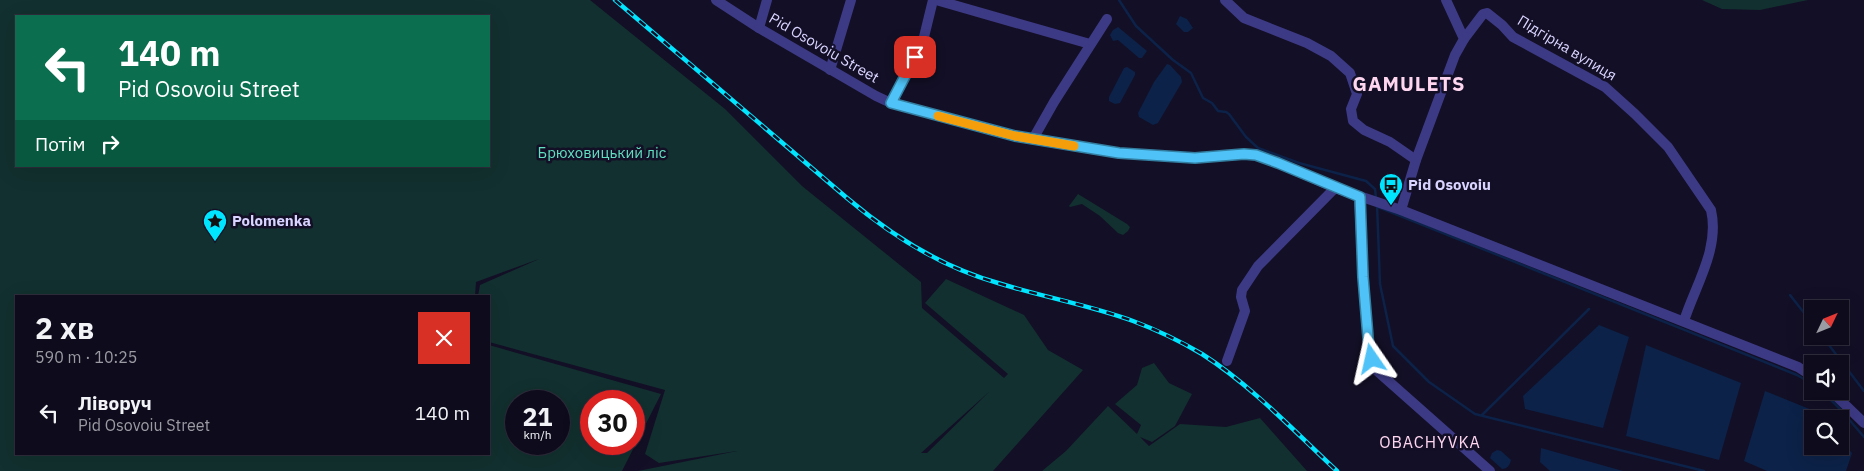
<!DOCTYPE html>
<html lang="uk">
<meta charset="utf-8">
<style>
:root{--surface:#0e0b1c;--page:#1c1929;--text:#f1f3f6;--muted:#9b9ba3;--line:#2e2b3b}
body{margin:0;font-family:"IBM Plex Sans",sans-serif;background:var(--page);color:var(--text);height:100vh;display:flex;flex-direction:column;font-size:19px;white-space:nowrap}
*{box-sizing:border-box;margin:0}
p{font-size:16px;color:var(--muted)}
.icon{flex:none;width:28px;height:28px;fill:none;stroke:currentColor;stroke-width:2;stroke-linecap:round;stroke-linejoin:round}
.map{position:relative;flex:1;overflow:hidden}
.drawer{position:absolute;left:15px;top:295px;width:475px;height:160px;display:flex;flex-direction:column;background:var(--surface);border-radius:0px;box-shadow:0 5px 20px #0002,0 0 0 1px var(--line)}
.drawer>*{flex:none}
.banner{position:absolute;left:15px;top:15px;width:475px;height:152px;border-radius:0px;box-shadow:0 5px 20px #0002,0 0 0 1px var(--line);background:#0b6e4f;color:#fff;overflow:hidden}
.needle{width:32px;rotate:47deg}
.tools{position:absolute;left:1804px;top:300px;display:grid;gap:10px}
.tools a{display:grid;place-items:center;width:45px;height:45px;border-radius:0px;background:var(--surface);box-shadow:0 5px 20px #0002,0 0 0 1px var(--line);font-size:25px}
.speed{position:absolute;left:505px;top:390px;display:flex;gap:10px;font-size:25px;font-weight:700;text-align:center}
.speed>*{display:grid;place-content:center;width:65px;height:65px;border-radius:50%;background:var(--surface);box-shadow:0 5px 20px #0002,0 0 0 1px var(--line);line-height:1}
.speed small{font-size:12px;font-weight:400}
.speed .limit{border:8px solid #d22;background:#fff;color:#111}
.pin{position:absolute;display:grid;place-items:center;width:42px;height:42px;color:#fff;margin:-21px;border-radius:10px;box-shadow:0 2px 8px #0006}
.me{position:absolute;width:55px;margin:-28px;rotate:349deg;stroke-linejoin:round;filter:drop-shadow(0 0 4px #0008)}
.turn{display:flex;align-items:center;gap:18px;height:105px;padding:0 20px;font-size:22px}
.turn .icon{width:65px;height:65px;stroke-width:2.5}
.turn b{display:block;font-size:35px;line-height:42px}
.then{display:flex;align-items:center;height:48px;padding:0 20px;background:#0003;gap:10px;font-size:19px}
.round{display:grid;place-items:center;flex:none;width:52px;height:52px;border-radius:0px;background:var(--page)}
.summary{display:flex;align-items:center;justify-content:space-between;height:85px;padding:0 20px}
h1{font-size:30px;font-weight:700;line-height:38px}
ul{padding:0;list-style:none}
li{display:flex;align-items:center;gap:15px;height:65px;padding:0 20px}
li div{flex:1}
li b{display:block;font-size:19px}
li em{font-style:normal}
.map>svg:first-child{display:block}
.green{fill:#12302f;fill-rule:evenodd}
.water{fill:#0c2248}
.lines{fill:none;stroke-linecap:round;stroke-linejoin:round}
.stream{stroke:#0c2248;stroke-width:2.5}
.minor{stroke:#3d3a85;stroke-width:10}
.rail-casing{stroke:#00e5ff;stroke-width:4.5}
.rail{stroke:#130f26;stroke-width:2.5;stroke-dasharray:8;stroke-linecap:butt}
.route-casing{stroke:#337fa1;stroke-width:12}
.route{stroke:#4fc3f7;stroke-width:9}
.slow{stroke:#f59e0b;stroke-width:9}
.labels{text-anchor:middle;stroke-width:5;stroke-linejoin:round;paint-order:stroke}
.street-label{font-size:15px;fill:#d9d4ff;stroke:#130f26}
.park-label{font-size:15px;fill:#5fe0c0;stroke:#130f26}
.poi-label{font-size:15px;font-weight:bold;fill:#d9d4ff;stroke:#130f26;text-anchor:start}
.neighbourhood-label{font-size:16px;letter-spacing:1px;fill:#ffd6f0;stroke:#130f26}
.district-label{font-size:20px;font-weight:bold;letter-spacing:1px;fill:#ffd6f0;stroke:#130f26}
</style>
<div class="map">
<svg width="1864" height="471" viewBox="0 0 1864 471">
<rect width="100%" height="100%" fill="#130f26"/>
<g class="green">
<path d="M0 0H590L725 109 802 186 921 282 922 308 1004 378 1008 374 925 303 946 279 1024 315 1048 350 1083 370 993 471H638L737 451 659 463 645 454 665 390 489 342V296H478L480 285 539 259 476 282 475 296H16V454H489V345L661 394 622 471H0ZM489 16V166H16V16ZM990 391 927 453H921ZM559 401V444H516V401ZM634 401V444H591V401Z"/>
<polygon points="1702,0 1808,0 1760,10 1722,9"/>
<polygon points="1078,194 1127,224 1130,227 1128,231 1123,235 1118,233 1100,216 1082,204 1070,207 1069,206"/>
<polygon points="1154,363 1169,383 1192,394 1175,426 1152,442 1140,437 1149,446 1180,424 1226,427 1260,418 1307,471 1042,471 1066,451 1108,406 1137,434 1141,425 1115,404 1137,385 1142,368"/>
</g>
<g class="water">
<polygon points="1180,16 1187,19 1193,28 1188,32 1184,32 1176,24"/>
<polygon points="1118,27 1147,51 1142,58 1139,58 1118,40 1113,41 1110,35 1113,30"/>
<polygon points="1167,64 1170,65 1181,77 1182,82 1158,123 1153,125 1139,117 1138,113 1154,82"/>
<polygon points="1127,67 1135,72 1135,75 1120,103 1115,104 1109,101 1109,97 1124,68"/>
<polygon points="1599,325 1629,337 1603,428 1525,409 1523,396"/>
<polygon points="1646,345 1741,383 1719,460 1626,436"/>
<polygon points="1765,391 1812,410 1820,419 1812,419 1812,446 1840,446 1840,440 1852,453 1846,471 1767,471 1744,461"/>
<polygon points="1541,448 1623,471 1550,471 1540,462"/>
<path d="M1497 450 1501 451 1511 460C1510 465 1507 469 1502 469L1490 458 1492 453Z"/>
</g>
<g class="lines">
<g class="stream">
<polyline points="1119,0 1136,26 1173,60 1191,73 1203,98 1212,103 1218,111 1226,112 1229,114 1246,137 1258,148 1299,163 1366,181 1375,189 1376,198"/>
<polyline points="1377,204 1380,284 1393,346 1429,382 1475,414 1704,471"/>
<polyline points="1378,207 1797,375 1812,384"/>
<polyline points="1790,295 1812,323"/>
<polyline points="1822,336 1864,391"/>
<polyline points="1822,391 1840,409 1864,437"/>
<polyline points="1482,415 1589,309"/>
</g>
<g class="minor">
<polyline points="716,0 759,28 876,96 891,103 1015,136 1119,153 1195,158 1244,154 1256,155 1278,163 1335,188 1401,210 1798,367 1812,376"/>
<polyline points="936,0 1090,44"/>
<polyline points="1225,0 1244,18 1307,43 1331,56 1350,73 1357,94 1351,109 1353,121 1364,130 1390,142 1416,160"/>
<polyline points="759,28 767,0"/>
<path d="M1464 39 1483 14 1487 13 1502 25 1513 37 1605 87 1635 114 1668 147 1711 210C1720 249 1695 286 1684 321"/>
<polyline points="830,70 851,0"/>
<polyline points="891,103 923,41 933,0"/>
<polyline points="1033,139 1054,102 1107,19"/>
<polyline points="1359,197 1363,277 1369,349 1376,370 1490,471"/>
<polyline points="1401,210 1416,160 1455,55 1464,39 1446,0"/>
<polyline points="1227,361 1245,311 1241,297 1242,290 1258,266 1335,188"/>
<polyline points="1831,391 1864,423"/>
</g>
<g class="rail-casing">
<path id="rail" d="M615 0 847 198C892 236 941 267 998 283 1043 297 1089 305 1133 321 1157 330 1180 341 1202 354 1252 386 1294 431 1337 471"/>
</g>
<use href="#rail" class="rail"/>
</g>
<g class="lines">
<g class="route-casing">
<polyline id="route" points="915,57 891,103 1015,136 1119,153 1195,158 1244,154 1256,155 1278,163 1360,197 1363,277 1369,349 1372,359"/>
</g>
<use href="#route" class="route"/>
<polyline class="slow" points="938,116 1015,136 1074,146"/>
</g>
<defs>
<g id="bus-pin" transform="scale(1.25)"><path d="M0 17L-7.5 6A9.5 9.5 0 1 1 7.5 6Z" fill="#00e5ff" stroke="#130f26"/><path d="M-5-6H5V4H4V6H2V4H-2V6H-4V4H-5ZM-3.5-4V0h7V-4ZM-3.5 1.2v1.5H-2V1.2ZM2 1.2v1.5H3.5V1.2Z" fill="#111"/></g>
<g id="sight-pin" transform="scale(1.25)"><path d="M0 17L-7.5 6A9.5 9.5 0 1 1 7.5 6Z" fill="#00e5ff" stroke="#130f26"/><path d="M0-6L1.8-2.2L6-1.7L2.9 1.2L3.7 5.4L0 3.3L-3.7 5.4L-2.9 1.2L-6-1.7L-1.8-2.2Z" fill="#111"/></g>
</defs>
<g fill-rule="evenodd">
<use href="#bus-pin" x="1391" y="185"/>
<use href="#sight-pin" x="215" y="221"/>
</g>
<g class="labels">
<g class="street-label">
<text transform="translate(824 48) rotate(30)" y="5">Pid Osovoiu Street</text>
<text transform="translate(1567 48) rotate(31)" y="5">Підгірна вулиця</text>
</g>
<g class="park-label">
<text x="602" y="158">Брюховицький ліс</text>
</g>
<g class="poi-label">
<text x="1408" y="190">Pid Osovoiu</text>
<text x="232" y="226">Polomenka</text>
</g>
<g class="neighbourhood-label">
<text x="1430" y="448">OBACHYVKA</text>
</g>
<g class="district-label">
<text x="1409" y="91">GAMULETS</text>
</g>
</g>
</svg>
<div class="tools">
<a><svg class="needle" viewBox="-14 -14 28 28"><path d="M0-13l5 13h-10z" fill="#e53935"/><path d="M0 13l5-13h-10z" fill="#9b9ba3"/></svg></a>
<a><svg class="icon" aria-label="sound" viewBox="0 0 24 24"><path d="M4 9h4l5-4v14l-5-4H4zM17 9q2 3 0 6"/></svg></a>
<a><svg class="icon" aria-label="search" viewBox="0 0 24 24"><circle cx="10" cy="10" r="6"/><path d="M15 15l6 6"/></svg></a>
</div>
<div class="speed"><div>21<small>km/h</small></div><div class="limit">30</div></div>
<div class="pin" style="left:915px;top:57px;background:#d93025"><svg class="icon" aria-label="arrive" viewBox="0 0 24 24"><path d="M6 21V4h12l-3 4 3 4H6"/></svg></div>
<svg class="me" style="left:1372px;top:359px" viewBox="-20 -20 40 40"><path d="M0-17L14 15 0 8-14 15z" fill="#4fc3f7" stroke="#fff" stroke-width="4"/></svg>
<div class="banner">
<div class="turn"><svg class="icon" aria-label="left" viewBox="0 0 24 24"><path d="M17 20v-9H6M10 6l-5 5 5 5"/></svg><div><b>140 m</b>Pid Osovoiu Street</div></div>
<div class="then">Потім<svg class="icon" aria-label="right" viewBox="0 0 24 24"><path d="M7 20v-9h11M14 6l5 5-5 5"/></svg></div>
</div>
<section class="drawer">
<div class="summary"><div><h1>2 хв</h1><p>590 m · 10:25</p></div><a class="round" style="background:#d93025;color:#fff"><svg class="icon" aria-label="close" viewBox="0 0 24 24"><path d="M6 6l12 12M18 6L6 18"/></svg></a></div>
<ul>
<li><svg class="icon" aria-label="left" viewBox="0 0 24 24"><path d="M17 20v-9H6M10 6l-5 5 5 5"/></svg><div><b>Ліворуч</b><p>Pid Osovoiu Street</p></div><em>140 m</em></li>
</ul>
</section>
</div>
